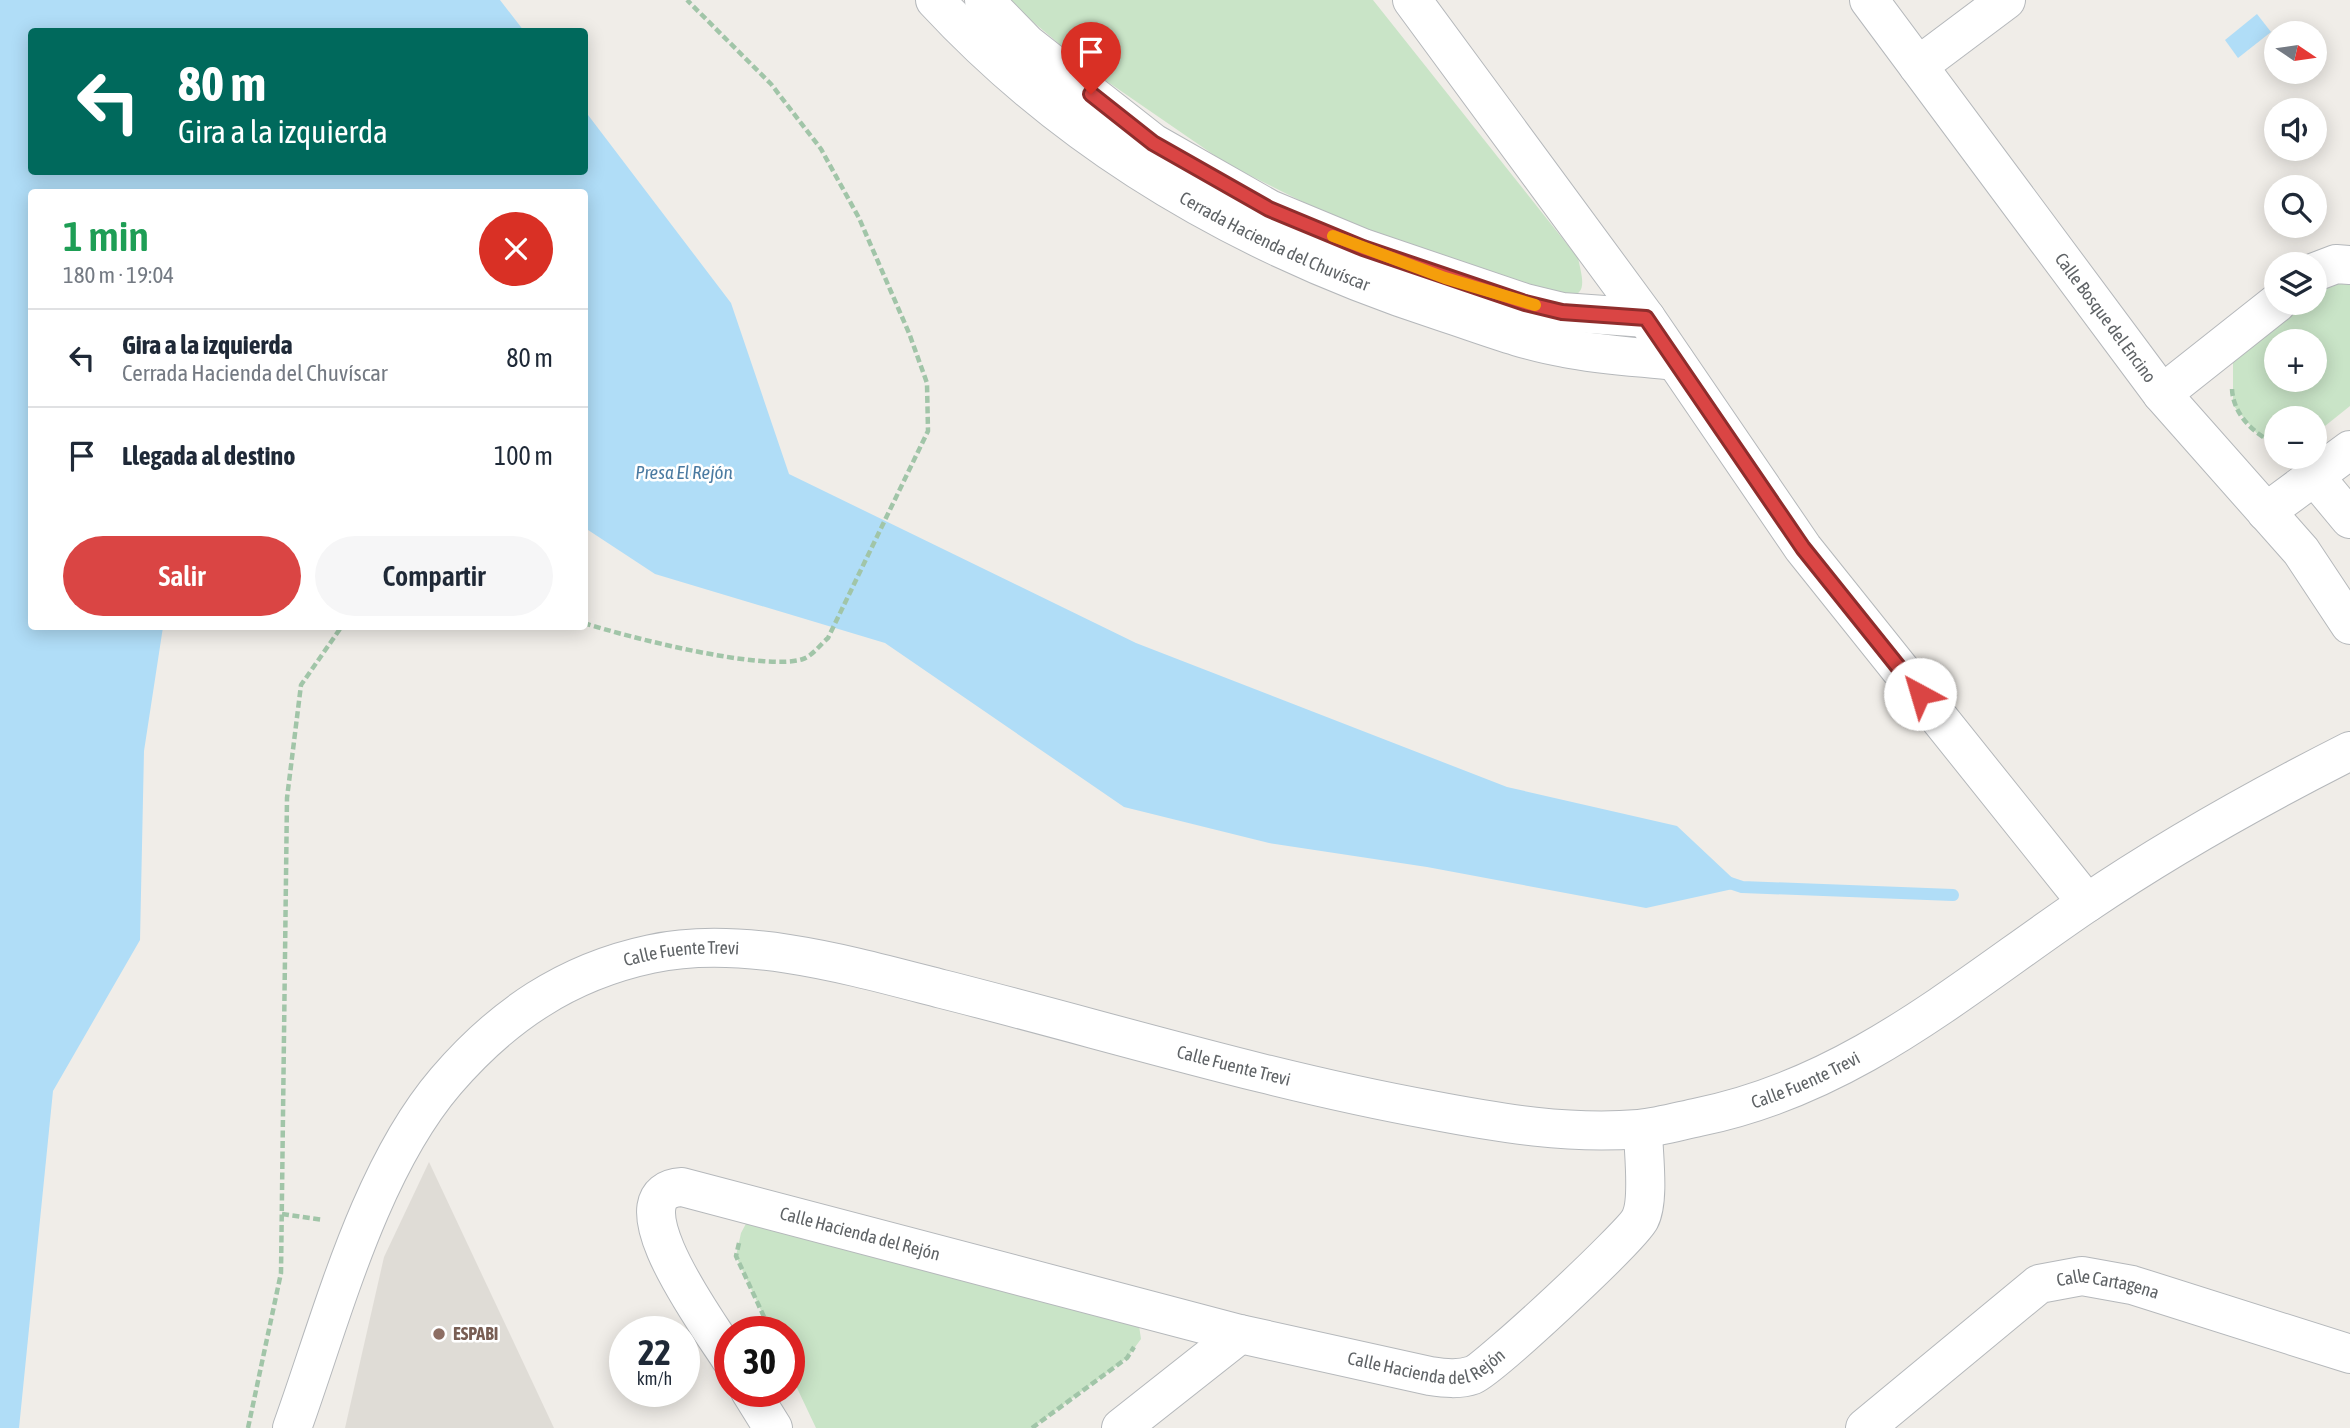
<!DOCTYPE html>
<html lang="es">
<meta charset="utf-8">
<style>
:root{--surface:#fff;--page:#f6f6f7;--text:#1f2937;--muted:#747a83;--line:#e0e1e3;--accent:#da4544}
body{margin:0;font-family:"Asap Condensed",sans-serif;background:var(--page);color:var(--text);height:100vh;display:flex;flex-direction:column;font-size:26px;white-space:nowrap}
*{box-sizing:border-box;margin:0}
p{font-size:23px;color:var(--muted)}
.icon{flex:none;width:38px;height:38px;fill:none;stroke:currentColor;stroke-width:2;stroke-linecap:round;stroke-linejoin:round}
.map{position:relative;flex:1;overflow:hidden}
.side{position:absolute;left:28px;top:189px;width:560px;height:441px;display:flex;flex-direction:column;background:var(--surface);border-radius:7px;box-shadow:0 4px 18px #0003}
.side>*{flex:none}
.banner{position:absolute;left:28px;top:28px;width:560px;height:147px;border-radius:7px;box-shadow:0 4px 18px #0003;background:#00695c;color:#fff;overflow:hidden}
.needle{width:46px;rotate:103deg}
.fabs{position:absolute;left:2264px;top:21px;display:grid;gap:14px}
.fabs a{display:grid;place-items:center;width:63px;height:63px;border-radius:50%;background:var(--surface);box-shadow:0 4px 18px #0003;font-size:35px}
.speed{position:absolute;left:609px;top:1316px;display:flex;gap:14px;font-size:35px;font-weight:700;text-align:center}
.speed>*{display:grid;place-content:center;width:91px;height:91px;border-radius:50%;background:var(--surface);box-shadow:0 4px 18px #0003;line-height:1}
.speed small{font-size:18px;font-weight:400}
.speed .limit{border:10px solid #d22;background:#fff;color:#111}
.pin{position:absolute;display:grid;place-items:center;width:60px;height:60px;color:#fff;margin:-72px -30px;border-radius:50% 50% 50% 0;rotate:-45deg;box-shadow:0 0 7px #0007}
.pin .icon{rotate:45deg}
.me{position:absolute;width:77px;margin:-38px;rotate:321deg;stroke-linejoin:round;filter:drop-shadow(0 0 5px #0008)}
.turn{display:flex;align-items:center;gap:24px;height:147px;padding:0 35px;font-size:32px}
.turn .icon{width:91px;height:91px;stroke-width:2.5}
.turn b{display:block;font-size:49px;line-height:60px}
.round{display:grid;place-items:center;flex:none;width:74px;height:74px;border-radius:37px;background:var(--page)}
.overview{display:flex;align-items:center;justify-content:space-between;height:119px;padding:0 35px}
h1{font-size:42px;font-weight:600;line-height:52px;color:#1e9e55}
.cta{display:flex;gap:14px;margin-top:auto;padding:14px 35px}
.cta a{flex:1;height:80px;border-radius:42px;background:var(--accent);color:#fff;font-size:28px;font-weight:600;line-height:80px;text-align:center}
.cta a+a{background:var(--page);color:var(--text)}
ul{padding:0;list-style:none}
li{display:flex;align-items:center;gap:21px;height:98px;padding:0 35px;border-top:2px solid var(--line)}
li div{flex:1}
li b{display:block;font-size:26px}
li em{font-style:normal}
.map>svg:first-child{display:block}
.education{fill:#dfdcd6}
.green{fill:#c9e4c7;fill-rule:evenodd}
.water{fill:#b0ddf7}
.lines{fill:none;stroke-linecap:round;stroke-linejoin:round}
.stream{stroke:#b0ddf7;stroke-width:12}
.minor-casing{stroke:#b5b8bb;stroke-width:40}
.path{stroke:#a1c5a8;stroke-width:4.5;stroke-dasharray:7 3.5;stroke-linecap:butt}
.minor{stroke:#fff;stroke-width:38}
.route-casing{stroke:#8e2d2c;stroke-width:18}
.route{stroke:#da4544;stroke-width:12}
.slow{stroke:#f59e0b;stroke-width:12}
.education-dot{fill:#8d6e63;stroke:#fff;stroke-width:2.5}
.labels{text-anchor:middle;stroke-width:5;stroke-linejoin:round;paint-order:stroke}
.street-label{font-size:18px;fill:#5f6366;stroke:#fff}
.education-label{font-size:18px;font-weight:bold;fill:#785e54;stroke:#fff;text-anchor:start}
.water-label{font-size:19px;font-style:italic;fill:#4a7aa1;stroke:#fff}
</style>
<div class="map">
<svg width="2350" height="1428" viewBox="0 0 2350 1428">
<rect width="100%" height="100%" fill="#f0ede8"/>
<polygon class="education" points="429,1162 554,1428 345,1428 384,1257"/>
<g class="green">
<path d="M1007 0H1373L1578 258C1583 281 1590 301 1556 295L1347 224 1227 164 1089 69Z"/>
<path d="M2350 279V406L2315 434V418H2277V444L2260 437 2233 405V362L2301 303H2315V292ZM2277 341H2315V380H2277Z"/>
<polygon points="749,1218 1138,1319 1141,1339 1127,1358 1032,1428 816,1428 789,1371 789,1332 771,1332 736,1256 741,1233"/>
</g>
<g class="water">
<polygon points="0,0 500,0 524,31 32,32 32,172 584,172 585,111 731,303 789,474 1136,643 1507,787 1677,826 1742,887 1646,908 1427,867 1269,843 1124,807 885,643 655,574 585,528 584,192 32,192 32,626 163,627 144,751 140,940 53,1091 19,1428 0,1428"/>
<polygon points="2257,14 2271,32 2238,58 2225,40"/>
</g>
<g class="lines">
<polyline class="stream" points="1727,882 1742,887 1953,895"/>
<g class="minor-casing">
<g id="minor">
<path id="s1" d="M935 0C1075 151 1249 249 1443 312 1483 325 1523 341 1565 348 1601 355 1638 357 1675 361"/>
<polyline points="984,0 1027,44 1153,143 1269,209 1363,248 1525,303 1562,312 1646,318"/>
<polyline points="1412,0 1646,318 1803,548 2087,903"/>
<path id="s2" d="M1869 0 2162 394 2301 551 2350 625"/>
<polyline points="1918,66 2006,0"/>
<polyline points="2315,272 2336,264 2350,265"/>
<polyline points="2162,394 2277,303"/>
<polyline points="2315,477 2350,519"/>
<polyline points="2266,512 2350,450"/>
<path id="s3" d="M730 1358C714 1332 608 1191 682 1187L1240 1334 1430 1376C1444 1378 1459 1380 1473 1375 1489 1369 1632 1236 1640 1219 1650 1200 1643 1151 1643 1129"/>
<polyline points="750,1391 773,1428"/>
<path id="s4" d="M292 1428C332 1317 369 1171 446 1081 502 1016 566 972 651 954 743 934 853 966 942 989 1105 1030 1266 1080 1431 1110 1499 1123 1570 1135 1639 1129 1659 1127 1680 1121 1699 1117 1851 1086 1959 990 2084 905 2168 848 2259 797 2350 751"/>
<polyline points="1121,1428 1240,1334"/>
<path id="s5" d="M1865 1428 2039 1284 2082 1276 2132 1285 2350 1354"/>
</g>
</g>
<g class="path">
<path d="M2232 389C2233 414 2254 435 2277 444"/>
<path d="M584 623C627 637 764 672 803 659 812 656 821 644 828 638L928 431 927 383 909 333 859 218 821 149 771 84 687 0"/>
<polyline points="282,1214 323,1220"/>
<polyline points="739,1243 736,1256 771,1332"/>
<polyline points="248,1428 281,1273 287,798 301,685 342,626"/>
<polyline points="1032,1428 1127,1358 1134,1347"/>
</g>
<use href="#minor" class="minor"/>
</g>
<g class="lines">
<g class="route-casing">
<polyline id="route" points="1091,94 1153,143 1269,209 1363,248 1525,303 1562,312 1646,318 1803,548 1920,694"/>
</g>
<use href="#route" class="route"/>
<polyline class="slow" points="1333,236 1445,278 1535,305"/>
</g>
<circle class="education-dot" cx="439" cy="1334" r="7"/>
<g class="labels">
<g class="street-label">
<text dy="6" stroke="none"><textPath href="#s1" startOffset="420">Cerrada Hacienda del Chuvíscar</textPath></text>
<text dy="6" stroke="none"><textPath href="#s2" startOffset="396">Calle Bosque del Encino</textPath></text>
<text dy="6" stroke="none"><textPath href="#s4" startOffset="658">Calle Fuente Trevi</textPath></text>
<text dy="6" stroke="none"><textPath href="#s4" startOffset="1225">Calle Fuente Trevi</textPath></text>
<text dy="6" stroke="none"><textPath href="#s4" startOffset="1811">Calle Fuente Trevi</textPath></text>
<text dy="6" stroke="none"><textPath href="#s3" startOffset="390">Calle Hacienda del Rejón</textPath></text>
<text dy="6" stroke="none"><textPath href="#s5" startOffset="296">Calle Cartagena</textPath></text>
<text dy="6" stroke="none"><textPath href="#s3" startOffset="976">Calle Hacienda del Rejón</textPath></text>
</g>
<g class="education-label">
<text x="453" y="1340">ESPABI</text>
</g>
<g class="water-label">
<text x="684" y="479">Presa El Rejón</text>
</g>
</g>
</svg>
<div class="fabs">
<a><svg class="needle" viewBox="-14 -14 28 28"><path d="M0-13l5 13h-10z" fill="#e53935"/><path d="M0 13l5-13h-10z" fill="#747a83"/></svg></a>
<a><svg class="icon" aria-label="sound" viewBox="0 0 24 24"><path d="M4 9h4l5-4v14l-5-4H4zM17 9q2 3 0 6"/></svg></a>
<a><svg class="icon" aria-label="search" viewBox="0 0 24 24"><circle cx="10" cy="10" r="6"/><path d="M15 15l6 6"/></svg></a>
<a><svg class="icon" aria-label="layers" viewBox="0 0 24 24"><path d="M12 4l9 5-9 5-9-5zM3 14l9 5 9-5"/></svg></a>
<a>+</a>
<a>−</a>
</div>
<div class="speed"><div>22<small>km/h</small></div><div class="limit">30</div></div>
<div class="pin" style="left:1091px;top:94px;background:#d93025"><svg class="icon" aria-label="arrive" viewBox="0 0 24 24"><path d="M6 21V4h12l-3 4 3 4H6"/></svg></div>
<svg class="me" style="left:1920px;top:694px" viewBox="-20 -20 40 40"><circle r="19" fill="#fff"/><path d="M0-13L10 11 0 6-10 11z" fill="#da4544"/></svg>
<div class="banner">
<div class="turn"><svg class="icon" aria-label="left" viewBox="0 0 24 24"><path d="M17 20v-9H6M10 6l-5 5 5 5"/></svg><div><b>80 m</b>Gira a la izquierda</div></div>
</div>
<section class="side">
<div class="overview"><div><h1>1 min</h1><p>180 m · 19:04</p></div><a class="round" style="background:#d93025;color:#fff"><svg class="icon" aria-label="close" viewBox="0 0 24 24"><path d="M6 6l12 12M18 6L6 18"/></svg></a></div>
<ul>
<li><svg class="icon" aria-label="left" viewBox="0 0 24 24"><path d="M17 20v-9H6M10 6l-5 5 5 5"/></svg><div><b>Gira a la izquierda</b><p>Cerrada Hacienda del Chuvíscar</p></div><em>80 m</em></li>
<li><svg class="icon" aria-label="arrive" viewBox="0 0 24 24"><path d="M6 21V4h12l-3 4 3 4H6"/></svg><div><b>Llegada al destino</b></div><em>100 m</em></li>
</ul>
<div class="cta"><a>Salir</a><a>Compartir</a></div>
</section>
</div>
